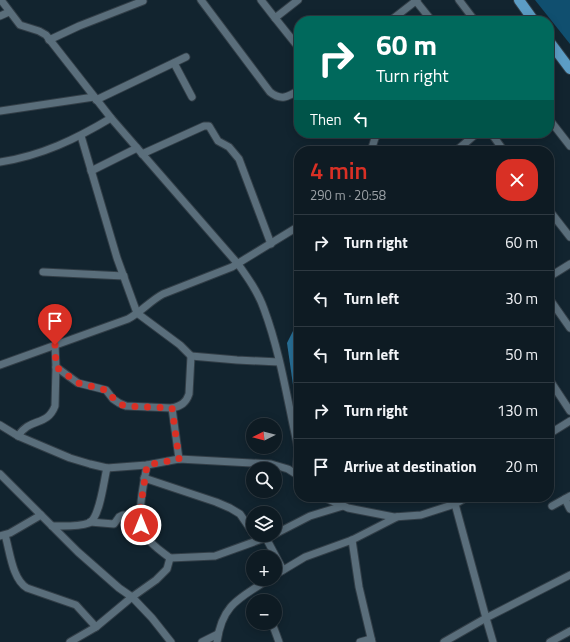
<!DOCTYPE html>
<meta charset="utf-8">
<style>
:root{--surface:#0e1b23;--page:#17242b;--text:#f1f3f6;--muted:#9ba1a6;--line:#2e3941;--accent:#d93025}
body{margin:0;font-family:"Titillium Web",sans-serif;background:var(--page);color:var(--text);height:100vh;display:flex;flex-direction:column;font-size:15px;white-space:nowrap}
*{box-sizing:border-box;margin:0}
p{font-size:13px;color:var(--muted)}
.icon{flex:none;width:22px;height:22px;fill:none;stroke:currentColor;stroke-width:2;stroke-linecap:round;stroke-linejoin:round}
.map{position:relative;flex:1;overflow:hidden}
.panel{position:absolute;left:294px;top:146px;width:260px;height:356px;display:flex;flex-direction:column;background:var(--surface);border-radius:16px;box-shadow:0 2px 10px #0003,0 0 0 1px var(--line)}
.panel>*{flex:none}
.top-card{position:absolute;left:294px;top:16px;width:260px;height:122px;border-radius:16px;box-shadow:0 2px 10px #0003,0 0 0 1px var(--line);background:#00695c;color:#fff;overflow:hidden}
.needle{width:26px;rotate:264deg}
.controls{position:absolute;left:246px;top:418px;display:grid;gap:8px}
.controls a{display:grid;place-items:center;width:36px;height:36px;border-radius:50%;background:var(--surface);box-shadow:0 2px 10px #0003,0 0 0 1px var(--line);font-size:20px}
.pin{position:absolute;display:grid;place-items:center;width:34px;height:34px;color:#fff;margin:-41px -17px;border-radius:50% 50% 50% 0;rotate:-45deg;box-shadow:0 0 4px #0007}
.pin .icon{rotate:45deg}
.me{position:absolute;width:44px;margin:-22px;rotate:0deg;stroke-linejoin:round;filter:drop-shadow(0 0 3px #0008)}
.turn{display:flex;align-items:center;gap:14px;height:84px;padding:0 16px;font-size:18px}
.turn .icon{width:52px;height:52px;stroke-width:2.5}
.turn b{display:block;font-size:28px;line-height:34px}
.then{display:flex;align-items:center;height:38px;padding:0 16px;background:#0003;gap:8px;font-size:15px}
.round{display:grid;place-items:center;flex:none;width:42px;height:42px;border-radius:16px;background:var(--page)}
.headline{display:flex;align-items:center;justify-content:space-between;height:68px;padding:0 16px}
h1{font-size:24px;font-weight:600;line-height:30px;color:var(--accent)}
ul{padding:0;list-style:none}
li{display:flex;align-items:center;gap:12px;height:56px;padding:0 16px;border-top:1px solid var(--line)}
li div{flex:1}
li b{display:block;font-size:15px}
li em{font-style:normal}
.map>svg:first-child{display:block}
.green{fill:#104f6f}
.water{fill:#286f96}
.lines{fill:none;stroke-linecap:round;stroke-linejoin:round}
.street-casing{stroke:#323e47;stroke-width:9}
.primary-casing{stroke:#323e47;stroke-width:12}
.street{stroke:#5a6e7b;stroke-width:7}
.primary{stroke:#5c9dc5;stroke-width:10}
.route{stroke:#d93025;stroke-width:7;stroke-dasharray:0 12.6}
</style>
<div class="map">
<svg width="570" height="642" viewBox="0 0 570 642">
<rect width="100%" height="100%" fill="#12242f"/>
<polygon class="green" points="535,0 570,0 570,44"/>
<polygon class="water" points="299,319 299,411 295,399 287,343"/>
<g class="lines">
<g class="street-casing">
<g id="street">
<path d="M1 0 20 25 39 31 46 35 111 118 238 264C248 278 258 292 264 309 280 352 287 398 297 443L298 451 296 473"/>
<path d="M201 0 270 92C281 101 288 97 299 90"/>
<polyline points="261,0 275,18 298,0"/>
<polyline points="459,0 475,21"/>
<polyline points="416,1 432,21"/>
<polyline points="0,16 9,12"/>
<polyline points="275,18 299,48"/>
<polyline points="390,21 417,0"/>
<polyline points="49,40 79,26 143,1"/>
<polyline points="174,63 192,97"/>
<polyline points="96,100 186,57"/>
<polyline points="0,111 94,97"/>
<polyline points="549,119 570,146"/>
<polyline points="491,133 504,151"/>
<polyline points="371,151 375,138 379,133"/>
<polyline points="456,151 477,133"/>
<polyline points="142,154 204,126 209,126 218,141 229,147 239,159 271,244"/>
<path d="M0 162C41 156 76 139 111 118"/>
<polyline points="91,171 137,148"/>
<polyline points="549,210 570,237"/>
<polyline points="43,272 124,276"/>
<polyline points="549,277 570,264"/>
<polyline points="549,298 570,328"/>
<polyline points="191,356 237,360 279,362"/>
<path d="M0 365 128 319C141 312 150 301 163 294L232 267 299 226"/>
<path d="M56 367 78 383 106 390 113 399 119 403 126 406 172 408C181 406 186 403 189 394L191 356 180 345 137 313 117 258 81 136"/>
<polyline points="549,379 570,411"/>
<polyline points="172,408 179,459"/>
<polyline points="0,425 18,436 70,458 90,464 107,468 147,465 179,459 271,464 288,469 299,476"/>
<polyline points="549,434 570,421"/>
<path d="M18 436C30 417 47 427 55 406L56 367 55 345"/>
<polyline points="0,474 78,552 119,588 132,597 152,618 171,642"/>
<polyline points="144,478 216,502 230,508 240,514 253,533"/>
<polyline points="323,497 348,508 394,517 421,515 455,504 467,497"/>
<polyline points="565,499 570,509"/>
<polyline points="455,504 486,618 493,642"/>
<polyline points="552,506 570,496"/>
<polyline points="90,522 114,524 119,517 123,515 141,516"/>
<path d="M52 526C64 526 78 527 89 523 100 518 104 479 107 468"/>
<polyline points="275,534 310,516 343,506"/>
<path d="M5 535C10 551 12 579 27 588L76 605 96 627"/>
<polyline points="0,536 10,533 41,515"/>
<polyline points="266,538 283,570"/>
<polyline points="352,540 359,587 372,642"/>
<polyline points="170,558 215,556 273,535"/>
<polyline points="275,575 305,557 352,540 397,517"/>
<polyline points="272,623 279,642"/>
<path d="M70 642 96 627 132 597 156 580 167 569 170 558C161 551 151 545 145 535 135 519 144 483 147 465"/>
<polyline points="202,642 218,634"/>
<path d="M217 642C222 604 240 598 269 579"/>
<polyline points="360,642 371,639"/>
<polyline points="444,642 486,618 570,575"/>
<polyline points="550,642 570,631"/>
</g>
</g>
<g class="primary-casing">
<g id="primary">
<polyline points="519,0 534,21"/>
<polyline points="549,41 570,69"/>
</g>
</g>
<use href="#street" class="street"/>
<use href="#primary" class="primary"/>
</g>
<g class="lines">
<polyline class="route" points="55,345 56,367 78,383 106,390 114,399 119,404 126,406 172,408 179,459 147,465 140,510 141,525"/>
</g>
</svg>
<div class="controls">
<a><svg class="needle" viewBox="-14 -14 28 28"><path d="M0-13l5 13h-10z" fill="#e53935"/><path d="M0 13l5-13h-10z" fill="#9ba1a6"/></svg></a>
<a><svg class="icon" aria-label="search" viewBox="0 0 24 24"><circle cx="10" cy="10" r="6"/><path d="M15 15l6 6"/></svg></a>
<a><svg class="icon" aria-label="layers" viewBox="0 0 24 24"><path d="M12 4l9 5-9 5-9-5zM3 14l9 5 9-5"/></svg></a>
<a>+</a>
<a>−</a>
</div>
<div class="pin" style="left:55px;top:345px;background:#d93025"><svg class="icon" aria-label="arrive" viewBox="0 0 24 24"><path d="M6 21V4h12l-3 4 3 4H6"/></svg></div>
<svg class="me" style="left:141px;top:525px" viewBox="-20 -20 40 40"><circle r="17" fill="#d93025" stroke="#fff" stroke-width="3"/><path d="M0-11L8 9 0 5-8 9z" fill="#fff"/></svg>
<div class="top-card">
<div class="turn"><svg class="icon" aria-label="right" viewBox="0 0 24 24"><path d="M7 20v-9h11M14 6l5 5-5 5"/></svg><div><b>60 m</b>Turn right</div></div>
<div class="then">Then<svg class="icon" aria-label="left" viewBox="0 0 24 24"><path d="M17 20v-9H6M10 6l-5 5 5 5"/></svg></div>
</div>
<section class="panel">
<div class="headline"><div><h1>4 min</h1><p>290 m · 20:58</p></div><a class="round" style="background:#d93025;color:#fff"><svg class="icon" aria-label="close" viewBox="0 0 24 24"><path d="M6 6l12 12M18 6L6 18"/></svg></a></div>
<ul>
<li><svg class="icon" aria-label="right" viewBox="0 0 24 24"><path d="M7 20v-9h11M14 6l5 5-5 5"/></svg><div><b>Turn right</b></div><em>60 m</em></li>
<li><svg class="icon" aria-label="left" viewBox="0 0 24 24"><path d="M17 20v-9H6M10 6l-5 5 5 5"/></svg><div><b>Turn left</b></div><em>30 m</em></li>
<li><svg class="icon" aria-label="left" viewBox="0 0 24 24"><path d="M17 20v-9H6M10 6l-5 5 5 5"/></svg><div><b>Turn left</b></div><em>50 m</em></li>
<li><svg class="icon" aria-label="right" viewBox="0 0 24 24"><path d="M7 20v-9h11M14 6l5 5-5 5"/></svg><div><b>Turn right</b></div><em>130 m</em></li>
<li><svg class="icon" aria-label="arrive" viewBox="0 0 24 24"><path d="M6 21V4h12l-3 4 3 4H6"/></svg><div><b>Arrive at destination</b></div><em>20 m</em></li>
</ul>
</section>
</div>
